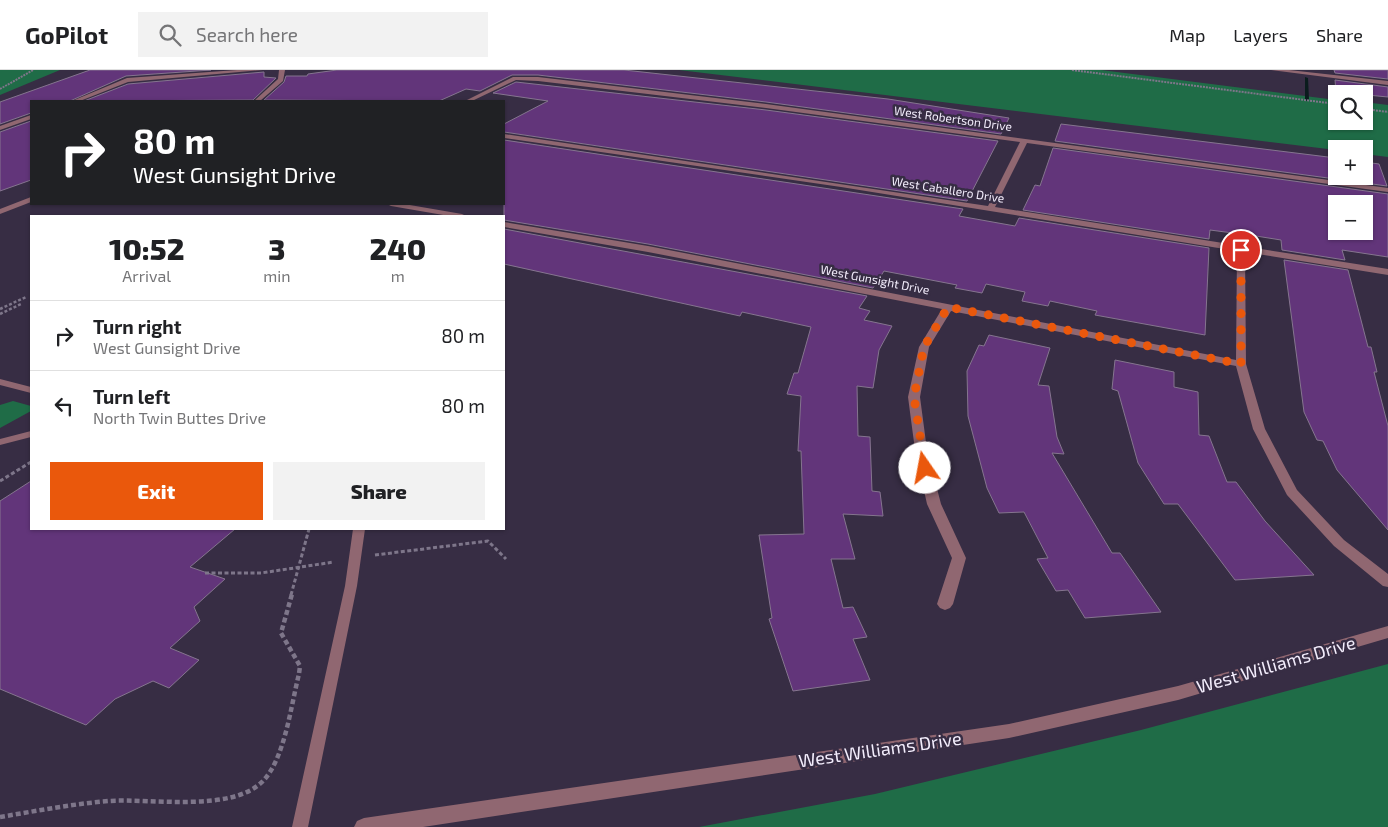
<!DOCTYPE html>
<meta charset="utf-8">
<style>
:root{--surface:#fff;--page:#f2f2f2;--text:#202124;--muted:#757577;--line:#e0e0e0;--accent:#ea580c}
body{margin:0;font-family:"Exo 2",sans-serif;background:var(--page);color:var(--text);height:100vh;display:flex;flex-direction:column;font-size:19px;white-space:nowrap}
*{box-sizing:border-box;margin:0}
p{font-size:16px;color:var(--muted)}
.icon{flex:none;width:28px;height:28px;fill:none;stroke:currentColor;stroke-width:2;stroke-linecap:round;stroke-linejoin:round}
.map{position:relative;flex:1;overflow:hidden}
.drawer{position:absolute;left:30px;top:145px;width:475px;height:315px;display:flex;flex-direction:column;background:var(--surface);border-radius:0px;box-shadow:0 1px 4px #0004}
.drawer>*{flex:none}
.banner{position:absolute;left:30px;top:30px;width:475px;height:105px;border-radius:0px;box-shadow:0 1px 4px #0004;background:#202124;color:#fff;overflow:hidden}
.controls{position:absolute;left:1328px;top:15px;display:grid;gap:10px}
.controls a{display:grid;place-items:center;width:45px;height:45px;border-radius:0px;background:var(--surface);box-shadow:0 1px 4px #0004;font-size:25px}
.pin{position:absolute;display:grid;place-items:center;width:42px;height:42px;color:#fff;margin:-21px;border:2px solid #fff;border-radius:50%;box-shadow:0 1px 5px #0007}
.me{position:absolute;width:55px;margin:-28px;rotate:348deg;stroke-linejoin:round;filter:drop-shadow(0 0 4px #0008)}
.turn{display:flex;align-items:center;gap:18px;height:105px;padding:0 20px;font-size:22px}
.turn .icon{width:65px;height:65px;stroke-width:2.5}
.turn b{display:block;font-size:35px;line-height:42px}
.eta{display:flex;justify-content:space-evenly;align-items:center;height:85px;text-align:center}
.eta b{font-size:30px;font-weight:800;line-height:35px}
.button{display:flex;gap:10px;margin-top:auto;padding:10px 20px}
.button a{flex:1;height:58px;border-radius:0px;background:var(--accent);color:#fff;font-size:20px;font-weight:800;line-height:58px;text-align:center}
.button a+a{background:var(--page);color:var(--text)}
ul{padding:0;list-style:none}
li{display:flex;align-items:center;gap:15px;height:70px;padding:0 20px;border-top:1px solid var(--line)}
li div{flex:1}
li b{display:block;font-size:19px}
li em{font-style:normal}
header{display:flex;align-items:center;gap:30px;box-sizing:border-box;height:70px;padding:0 25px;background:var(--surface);border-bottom:1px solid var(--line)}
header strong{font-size:24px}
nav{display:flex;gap:28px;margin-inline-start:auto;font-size:18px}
.search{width:350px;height:45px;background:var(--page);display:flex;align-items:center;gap:12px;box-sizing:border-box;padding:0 18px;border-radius:0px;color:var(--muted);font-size:19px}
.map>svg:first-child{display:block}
.green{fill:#1f6c47}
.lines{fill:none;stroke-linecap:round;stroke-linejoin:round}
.stream{fill:#0a1c1d;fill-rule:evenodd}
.building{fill:#62357a;stroke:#85758f;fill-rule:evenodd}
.path-far3{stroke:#7e768a;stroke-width:2;stroke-dasharray:2 1;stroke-linecap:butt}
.path-far2{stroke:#7e768a;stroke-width:2.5;stroke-dasharray:3 2;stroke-linecap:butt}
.path-far1{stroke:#7e768a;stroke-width:3;stroke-dasharray:4 2.5;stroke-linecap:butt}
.path{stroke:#7e768a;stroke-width:4.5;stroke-dasharray:5 3;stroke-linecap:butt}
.lane{fill:#906771;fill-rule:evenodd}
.street{fill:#906771;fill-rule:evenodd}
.route{stroke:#ea580c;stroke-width:9;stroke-dasharray:0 16.2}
.labels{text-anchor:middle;stroke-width:5;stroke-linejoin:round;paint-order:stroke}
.far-street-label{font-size:12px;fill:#f3edfc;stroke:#372d44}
.near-street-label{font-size:18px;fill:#f3edfc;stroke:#372d44}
</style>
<header>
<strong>GoPilot</strong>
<div class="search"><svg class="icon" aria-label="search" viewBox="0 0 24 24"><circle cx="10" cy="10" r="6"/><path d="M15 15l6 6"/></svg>Search here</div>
<nav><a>Map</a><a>Layers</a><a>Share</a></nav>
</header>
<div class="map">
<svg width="1388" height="757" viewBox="0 0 1388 757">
<rect width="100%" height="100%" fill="#372d44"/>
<g class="green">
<polygon points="0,0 60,0 0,25"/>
<polygon points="679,0 1101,0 1336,30 1336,51 1364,51 1364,32 1388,35 1388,87 1364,84 1364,79 1336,80"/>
<polygon points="13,331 31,336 31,341 0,358 0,335"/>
<polygon points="1388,594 1388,757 699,757 875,724 1141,660"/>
</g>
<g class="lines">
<polygon class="stream" points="1305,7 1308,8 1309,30 1307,31 1305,30"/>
</g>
<g class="building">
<polygon points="90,0 211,0 126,6 70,31 31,31 31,43 0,54 0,32"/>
<polygon points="337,0 624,0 888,29 1009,48 1001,64 766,32 538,5 512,5 480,21 466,19 439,31 264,30 284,12 286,6 307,6 308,4"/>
<polygon points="1334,0 1388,0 1388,9 1335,3"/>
<polygon points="264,2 264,7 276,8 253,30 84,31 128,14"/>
<polygon points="1335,10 1388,17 1388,27 1336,22"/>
<polygon points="516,12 766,40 998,71 967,131 504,62 504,54 548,31 493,23"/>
<polygon points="31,51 31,110 0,121 0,62"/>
<polygon points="1061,54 1336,88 1336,106 1364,106 1364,92 1379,94 1387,116 1055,71"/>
<polygon points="504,70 963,139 959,146 1015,156 1019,148 1209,178 1205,265 1095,245 1097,241 1050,231 1048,236 1022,231 1025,222 986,214 982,223 955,218 957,215 884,201 873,218 648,174 504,150"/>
<path d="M1053 78 1388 124V187L1342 180 1345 190 1282 180 1281 170 1256 166 1210 160 1209 169 1023 140 1035 115 1040 116ZM1336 134H1364V161H1336Z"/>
<polygon points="504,159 867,226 859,238 870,241 864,250 892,256 879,280 873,318 857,316 858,366 870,367 872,421 880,422 883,446 843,444 855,489 831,489 843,538 853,537 867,567 853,569 870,610 793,621 769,549 772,548 759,465 804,464 801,381 798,381 801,326 787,324 794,303 798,303 811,257 742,242 740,246 504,194"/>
<polygon points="1284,190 1348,200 1368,277 1371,277 1377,302 1374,302 1388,356 1388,460 1337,400 1323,371 1317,370 1304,342"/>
<polygon points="989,265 1050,278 1038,315 1049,316 1057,367 1064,384 1052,383 1112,483 1120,483 1161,542 1085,548 1068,520 1056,521 1037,489 1048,488 1024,442 999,443 987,418 968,346 967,301 979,275 984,276"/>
<polygon points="1115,290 1174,302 1174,317 1198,322 1199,365 1209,366 1227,412 1236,412 1265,451 1314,505 1235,510 1178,434 1164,434 1138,393 1118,321 1112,319"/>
<polygon points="31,411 31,459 235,459 190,497 225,509 194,537 200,551 170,578 199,590 169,618 153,611 115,629 86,655 0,619 0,431"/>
</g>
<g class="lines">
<g class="path-far3">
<polyline points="1072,0 1336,34"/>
<polyline points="0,19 33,0"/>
<polyline points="1364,39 1388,42"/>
</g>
<g class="path-far2">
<polyline points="0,239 26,227"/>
<polyline points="0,244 21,234"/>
</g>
<g class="path-far1">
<polyline points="0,411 31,392"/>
<polyline points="375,485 488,471 506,489"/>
<polyline points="205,503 261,503 334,492"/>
<polyline points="291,525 309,459"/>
</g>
<path class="path" d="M0 747C36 741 72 734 109 731 151 728 232 743 263 711 285 688 291 635 299 604L300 596 281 563 292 524"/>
<g class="lane">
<polygon points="0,309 31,317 31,323 0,315"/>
<polygon points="31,361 31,367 0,375 0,369"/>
<polygon points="353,459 365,459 357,516 308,757 292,757 345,516"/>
</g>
<g class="street">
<polygon points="237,0 263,0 128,12 80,31 72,31 127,8"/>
<polygon points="279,0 285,0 283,11 260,31 254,31 278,9"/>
<polygon points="1271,0 1289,0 1388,11 1388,15"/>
<polygon points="513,7 538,7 766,34 1388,118 1388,122 1027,73 995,137 1388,199 1388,205 1245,182 1246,294 1265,359 1297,420 1344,470 1388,504 1388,517 1383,516 1334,476 1287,425 1253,359 1236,296 951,241 929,277 920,327 927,380 941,434 966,488 953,534 950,538 945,540 940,538 937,534 952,488 927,434 915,380 908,327 919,277 942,239 648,182 504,157 504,152 648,176 1236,290 1237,181 841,117 504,68 504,64 988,136 1020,72 766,38 538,11 516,10 472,31 465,31"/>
<polygon points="31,45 31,49 0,60 0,56"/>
<polygon points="31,127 31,132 0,144 0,139"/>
<polygon points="387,134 404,134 462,144 466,146 449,146 391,136"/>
<polygon points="1388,556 1388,568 1178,630 1009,668 423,757 354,757 357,751 364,748 1009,654 1178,616"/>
</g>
</g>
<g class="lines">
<polyline class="route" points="925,398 914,327 924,277 948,237 1241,294 1241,180"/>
</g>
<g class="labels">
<g class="far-street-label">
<text transform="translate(953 49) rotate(8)" y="4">West Robertson Drive</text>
<text transform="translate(948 120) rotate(9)" y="4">West Caballero Drive</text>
<text transform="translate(875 210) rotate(11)" y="4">West Gunsight Drive</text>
</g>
<g class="near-street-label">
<text transform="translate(1276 595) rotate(-16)" y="6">West Williams Drive</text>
<text transform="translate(880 680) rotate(-8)" y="6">West Williams Drive</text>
</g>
</g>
</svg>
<div class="controls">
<a><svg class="icon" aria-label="search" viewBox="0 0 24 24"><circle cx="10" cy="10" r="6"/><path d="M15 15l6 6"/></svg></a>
<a>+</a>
<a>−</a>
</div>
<div class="pin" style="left:1241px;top:180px;background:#d93025"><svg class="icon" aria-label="arrive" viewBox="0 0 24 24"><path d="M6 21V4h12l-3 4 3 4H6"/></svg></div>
<svg class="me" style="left:925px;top:398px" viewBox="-20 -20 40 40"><circle r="19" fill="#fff"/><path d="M0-13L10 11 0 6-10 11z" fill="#ea580c"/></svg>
<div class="banner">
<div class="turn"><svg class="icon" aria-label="right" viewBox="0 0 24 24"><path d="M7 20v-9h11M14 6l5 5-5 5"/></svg><div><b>80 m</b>West Gunsight Drive</div></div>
</div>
<section class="drawer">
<div class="eta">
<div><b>10:52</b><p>Arrival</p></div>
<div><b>3</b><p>min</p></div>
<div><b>240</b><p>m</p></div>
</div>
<ul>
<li><svg class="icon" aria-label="right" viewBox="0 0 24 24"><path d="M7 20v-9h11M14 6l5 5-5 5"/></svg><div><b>Turn right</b><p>West Gunsight Drive</p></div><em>80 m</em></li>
<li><svg class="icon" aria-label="left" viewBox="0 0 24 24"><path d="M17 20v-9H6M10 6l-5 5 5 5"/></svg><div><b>Turn left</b><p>North Twin Buttes Drive</p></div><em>80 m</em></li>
</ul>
<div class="button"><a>Exit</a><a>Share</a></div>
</section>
</div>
